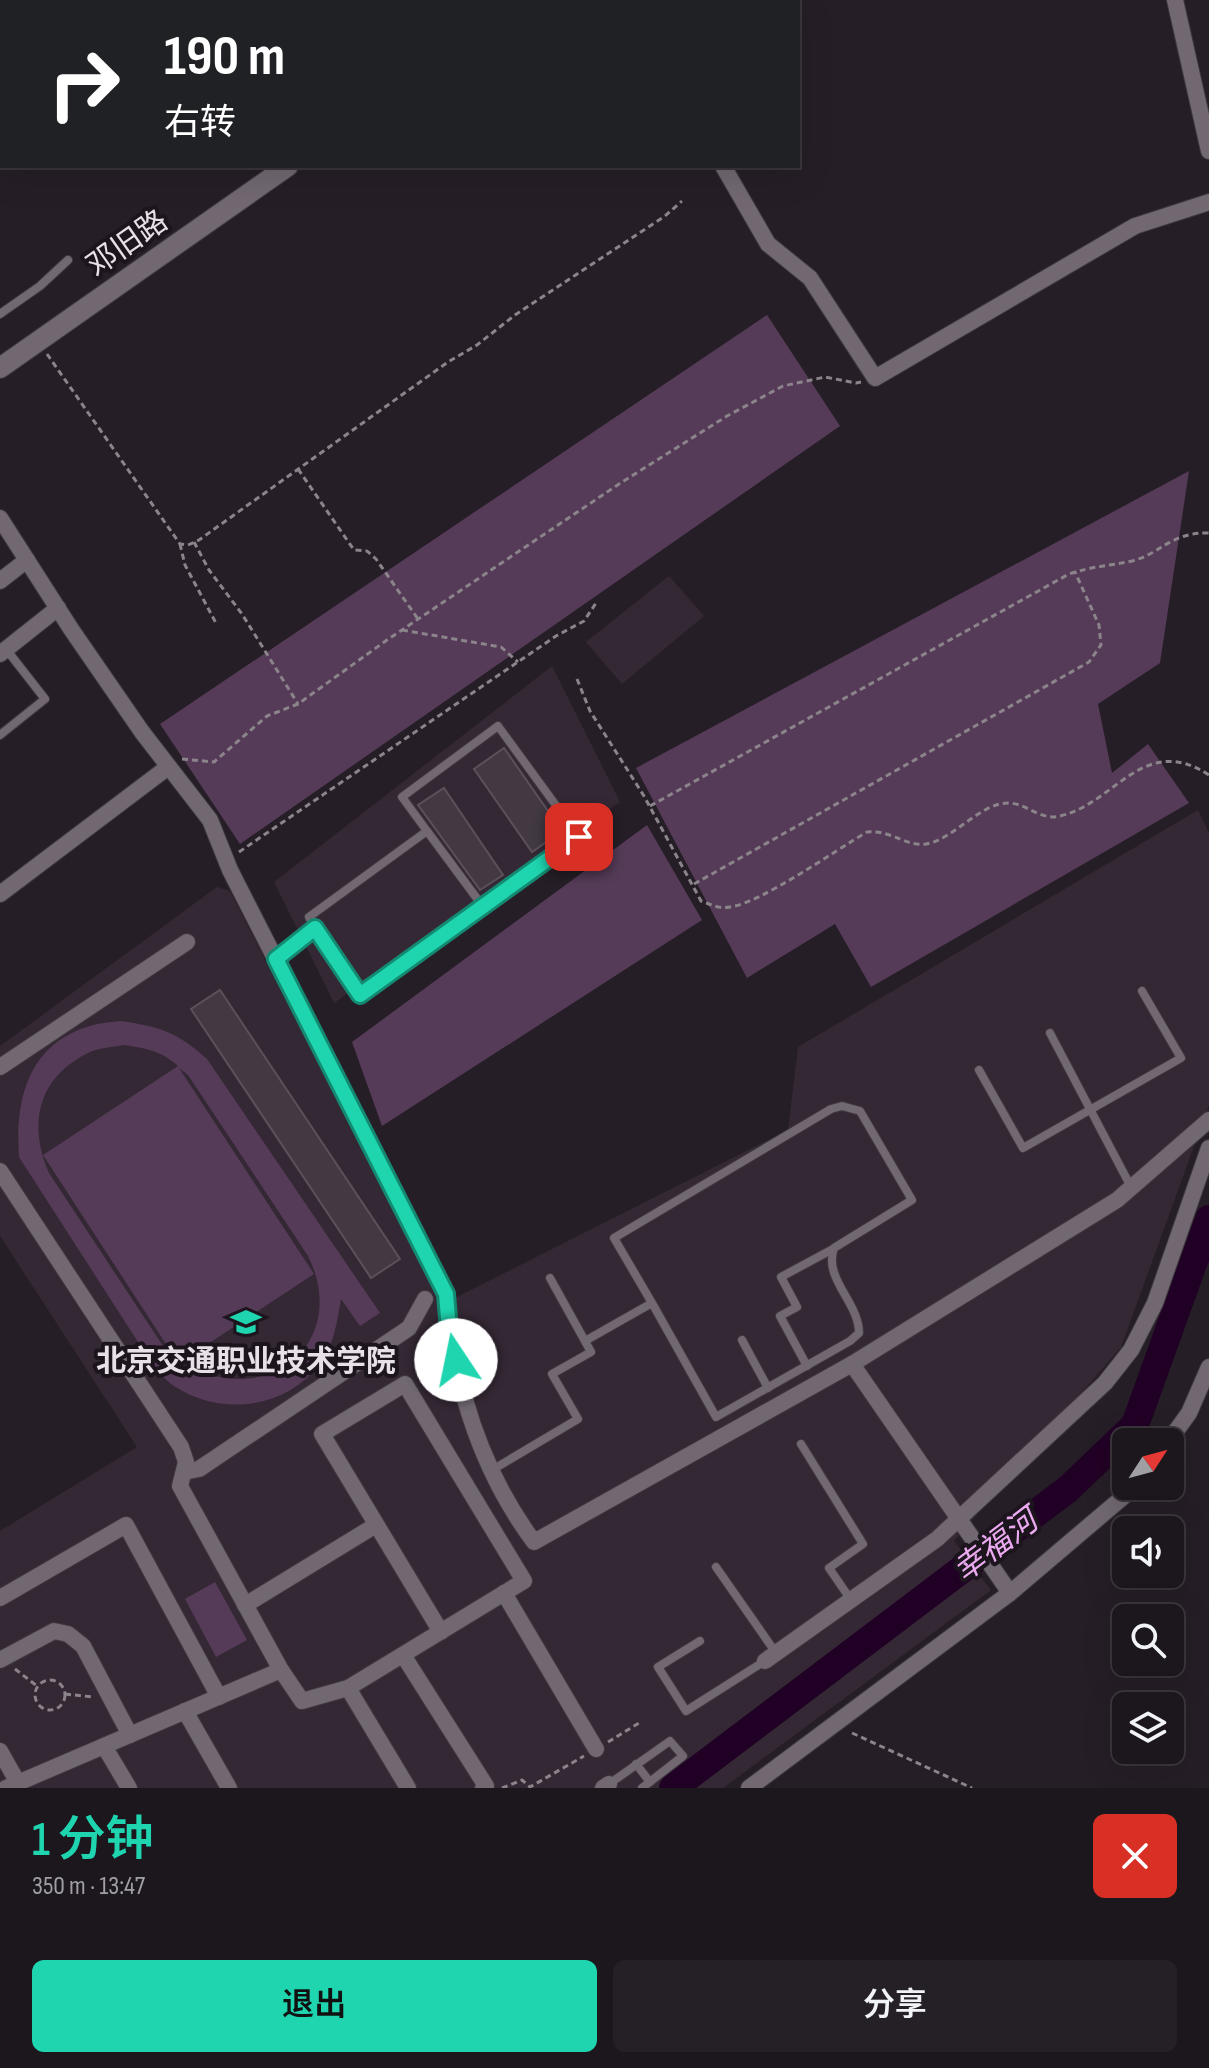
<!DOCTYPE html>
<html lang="zh">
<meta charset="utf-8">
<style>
:root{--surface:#1c161d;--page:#251f26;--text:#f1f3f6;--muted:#a09fa4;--line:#3a353b;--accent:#1fd5b0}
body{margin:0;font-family:"Sofia Sans Condensed","Noto Sans SC",sans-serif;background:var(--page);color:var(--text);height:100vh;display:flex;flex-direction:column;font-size:30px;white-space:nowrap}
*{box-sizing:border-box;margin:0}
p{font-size:26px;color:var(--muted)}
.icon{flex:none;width:44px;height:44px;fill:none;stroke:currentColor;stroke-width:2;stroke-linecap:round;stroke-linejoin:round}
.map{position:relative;height:1788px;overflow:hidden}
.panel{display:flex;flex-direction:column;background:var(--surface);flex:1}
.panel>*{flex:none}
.banner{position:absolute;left:0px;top:0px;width:800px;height:168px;box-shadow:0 8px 32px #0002,0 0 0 2px var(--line);background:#202124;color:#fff;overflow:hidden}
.needle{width:52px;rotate:54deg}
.buttons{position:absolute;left:1112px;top:1428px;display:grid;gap:16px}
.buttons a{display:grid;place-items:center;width:72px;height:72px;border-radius:12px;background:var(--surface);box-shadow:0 8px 32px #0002,0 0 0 2px var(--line);font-size:40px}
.pin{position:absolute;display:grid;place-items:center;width:68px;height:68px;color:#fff;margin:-34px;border-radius:16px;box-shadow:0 4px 12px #0006}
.me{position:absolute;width:88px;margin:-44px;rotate:349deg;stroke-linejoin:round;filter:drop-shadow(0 0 6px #0008)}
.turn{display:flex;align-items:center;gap:28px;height:168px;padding:0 32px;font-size:36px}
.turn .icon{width:104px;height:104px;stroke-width:2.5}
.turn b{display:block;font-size:56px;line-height:68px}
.round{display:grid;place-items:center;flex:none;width:84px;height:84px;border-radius:12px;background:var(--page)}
.headline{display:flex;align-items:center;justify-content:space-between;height:136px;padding:0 32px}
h1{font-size:48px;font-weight:600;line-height:60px;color:var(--accent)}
.primary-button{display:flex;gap:16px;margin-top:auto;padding:16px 32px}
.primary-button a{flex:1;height:92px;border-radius:12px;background:var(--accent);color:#111;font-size:32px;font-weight:600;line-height:92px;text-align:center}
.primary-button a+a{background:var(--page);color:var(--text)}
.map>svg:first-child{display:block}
.built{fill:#342835}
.green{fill:#553b57;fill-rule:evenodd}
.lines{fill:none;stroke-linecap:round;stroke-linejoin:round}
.river{stroke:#210025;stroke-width:28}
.building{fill:#423943;stroke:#5b515b;stroke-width:2}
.service-casing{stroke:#3f383f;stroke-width:10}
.minor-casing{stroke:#3f383f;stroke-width:18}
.tertiary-casing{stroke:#3f383f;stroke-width:22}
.path{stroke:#8b848b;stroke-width:3;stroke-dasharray:6 4;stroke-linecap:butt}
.service{stroke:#716872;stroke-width:8}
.minor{stroke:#716872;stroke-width:16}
.tertiary{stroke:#716872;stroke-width:20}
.route-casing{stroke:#148a72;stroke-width:20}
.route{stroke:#1fd5b0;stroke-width:14}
.labels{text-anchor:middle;stroke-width:8;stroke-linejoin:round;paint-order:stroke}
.street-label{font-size:30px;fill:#e7e1e7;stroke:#1d151d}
.poi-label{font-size:30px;font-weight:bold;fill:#e7e1e7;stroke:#1d151d}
.water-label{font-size:32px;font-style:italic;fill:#ebaaf0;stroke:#1d151d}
</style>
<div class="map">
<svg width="1209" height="1788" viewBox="0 0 1209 1788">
<rect width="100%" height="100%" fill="#261e27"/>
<g class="built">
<polygon points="669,576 704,616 622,684 586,642"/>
<polygon points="552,666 620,802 334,1003 274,882"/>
<polygon points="1198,810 1209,833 1209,1105 1121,1347 954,1541 991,1590 723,1788 0,1788 0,1531 137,1447 0,1236 0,1046 217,887 230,891 441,1305 788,1130 798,1047"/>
</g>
<g class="green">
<polygon points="767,315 840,426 240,844 160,724"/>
<polygon points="1189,471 1160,663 1098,704 1112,773 1148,744 1189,803 871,987 835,924 747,978 636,768"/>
<polygon points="647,825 702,920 382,1126 352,1042"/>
<path d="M121 1021C161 1027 177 1032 207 1059L380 1313 360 1326 341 1299C337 1322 334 1345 320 1364 285 1409 221 1417 174 1386 164 1380 157 1368 149 1359L19 1157C15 1100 28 1044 90 1026 100 1023 111 1022 121 1021ZM124 1045C145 1048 162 1051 178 1066L43 1155 177 1361 167 1352 49 1173C28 1125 37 1078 88 1053 98 1048 112 1047 124 1045ZM179 1068 188 1075 308 1256C344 1327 292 1394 214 1376 202 1373 188 1372 179 1363L314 1274Z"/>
<polygon points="215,1582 247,1640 216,1657 185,1599"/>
</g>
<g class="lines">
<polyline class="river" points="673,1788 1068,1489 1135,1425 1209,1219"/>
</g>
<g class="building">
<polygon points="504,748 562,831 532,852 474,769"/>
<polygon points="444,788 503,875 480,890 418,805"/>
<polygon points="220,990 400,1259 371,1278 191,1009"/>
</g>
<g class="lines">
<g class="service-casing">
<g id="service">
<polyline points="0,314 40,286 68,260"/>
<polyline points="0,735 45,699 6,649"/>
<polyline points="427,831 402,797 498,726 579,837 484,908"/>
<polyline points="276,959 315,928 309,917 427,831 484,908 360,995 315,928"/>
<polyline points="1050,1033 1131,1187"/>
<polyline points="979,1070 1023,1148 1181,1058 1142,991"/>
<polyline points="742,1340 768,1388"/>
<path d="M585 1341 652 1303 716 1417 850 1341 859 1333C859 1302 823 1279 834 1248L912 1200 860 1111 842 1106 831 1109 614 1238 652 1303"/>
<polyline points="807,1366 780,1316 797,1307 781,1277 833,1249"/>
<polyline points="801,1444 863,1544 829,1568 851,1600"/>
<polyline points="492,1470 578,1419 552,1374 591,1352 550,1278"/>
<polyline points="716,1567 776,1653"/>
<polyline points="700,1641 658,1667 686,1711 765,1661"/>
<polyline points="636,1764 650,1782"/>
<polyline points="609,1784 670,1741 683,1756 642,1788"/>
</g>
</g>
<g class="minor-casing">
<g id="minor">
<polyline points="646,0 647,2"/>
<polyline points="1175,0 1209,151"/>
<polyline points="723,166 768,244 810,278 875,378 1135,226 1209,202"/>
<path d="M0 518 71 629 142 732 210 820 230 870 446 1294C454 1384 480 1469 534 1542L852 1364 1117 1200 1209 1120"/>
<polyline points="0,581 27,560"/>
<polyline points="0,654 58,608"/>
<polyline points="0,894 168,767"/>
<polyline points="0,1067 187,942"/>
<polyline points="0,1171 181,1447 186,1462 180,1486 281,1670"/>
<polyline points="852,1364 1010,1593"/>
<polyline points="1168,1442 1189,1413 1209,1367"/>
<polyline points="184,1472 199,1469 409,1328 425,1299"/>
<polyline points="504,1593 596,1749"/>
<polyline points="0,1598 126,1525 219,1697"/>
<polyline points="245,1605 376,1525"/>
<polyline points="403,1655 486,1786 483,1788"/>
<polyline points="0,1660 54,1631 68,1634 83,1646 130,1735"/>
<polyline points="765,1661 937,1539 1105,1383 1131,1350 1155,1303 1209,1148"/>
<polyline points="348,1688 408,1788"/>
<polyline points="185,1711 229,1788"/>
<polyline points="104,1746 129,1788"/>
<polyline points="0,1751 18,1783"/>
<polyline points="6,1788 281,1670 302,1701 348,1688 524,1581 405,1384 322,1434 441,1632"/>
<polyline points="603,1788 609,1784"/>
<polyline points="749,1788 1010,1593 1136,1486"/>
</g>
</g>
<g class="tertiary-casing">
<g id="tertiary">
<polyline points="524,2 527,0"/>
<polyline points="0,368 288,166"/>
</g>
</g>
<g class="path">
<polyline points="185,0 187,2"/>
<polyline points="324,2 325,0"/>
<polyline points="0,15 2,16"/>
<polyline points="47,354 180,544 188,545 199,540 448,362 477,345 515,315 665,216 682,201"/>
<polyline points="298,469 354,550 367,551 376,559 418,619"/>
<polyline points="194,542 209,570 242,614 298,704"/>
<polyline points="180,544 185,565 217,625"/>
<polyline points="402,630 501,647 518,662"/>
<path d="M577 679 590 711 644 796 701 901C712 905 719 909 730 907 761 903 836 850 867 832 893 830 905 847 926 844 953 840 980 803 1008 803 1027 803 1040 821 1060 816 1115 804 1143 732 1209 775"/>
<polyline points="182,759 214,762 267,716 298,704 387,640 619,484 727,416 783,386 825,377 856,383 861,382"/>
<path d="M650 806 1069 574C1093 566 1109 566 1132 561 1162 553 1171 532 1209 533"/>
<polyline points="239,852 556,636 584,621 596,603"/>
<polyline points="694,884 1089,662 1101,645 1099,625 1075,572"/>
<polyline points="15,1669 37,1686"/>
<circle cx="50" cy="1695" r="15"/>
<polyline points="65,1694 93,1697"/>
<polyline points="852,1733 972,1788"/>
<polyline points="608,1742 639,1723"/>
<polyline points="502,1788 522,1780 530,1787 584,1756"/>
</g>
<use href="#service" class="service"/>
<use href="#minor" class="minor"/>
<use href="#tertiary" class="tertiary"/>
</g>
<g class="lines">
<g class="route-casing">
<polyline id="route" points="456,1360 449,1329 446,1294 276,959 315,928 360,995 579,837"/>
</g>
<use href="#route" class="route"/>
</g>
<defs>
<g id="university-bare" transform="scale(2.4)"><path d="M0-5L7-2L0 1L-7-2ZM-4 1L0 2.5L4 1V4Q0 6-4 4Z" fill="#1fd5b0" stroke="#1d151d" stroke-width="2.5" paint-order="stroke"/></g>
</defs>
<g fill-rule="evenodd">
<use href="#university-bare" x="246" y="1322"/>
</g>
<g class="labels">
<g class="street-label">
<text transform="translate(127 243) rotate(-35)" y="10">邓旧路</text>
</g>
<g class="poi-label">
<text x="246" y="1371">北京交通职业技术学院</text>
</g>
<g class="water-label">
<text transform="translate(995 1545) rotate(-37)" y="11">幸福河</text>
</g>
</g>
</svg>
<div class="buttons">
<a><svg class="needle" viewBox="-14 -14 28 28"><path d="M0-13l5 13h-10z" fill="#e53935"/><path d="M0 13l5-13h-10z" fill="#a09fa4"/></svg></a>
<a><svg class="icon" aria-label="sound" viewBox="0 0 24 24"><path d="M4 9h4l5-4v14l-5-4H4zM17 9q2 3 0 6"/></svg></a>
<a><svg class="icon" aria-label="search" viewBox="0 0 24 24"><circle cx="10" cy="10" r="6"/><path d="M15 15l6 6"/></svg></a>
<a><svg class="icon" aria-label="layers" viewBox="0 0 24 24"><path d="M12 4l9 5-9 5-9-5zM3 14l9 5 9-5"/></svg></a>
</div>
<div class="pin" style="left:579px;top:837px;background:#d93025"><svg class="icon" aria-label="arrive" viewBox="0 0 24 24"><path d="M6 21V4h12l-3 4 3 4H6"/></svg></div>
<svg class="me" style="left:456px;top:1360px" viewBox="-20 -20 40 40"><circle r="19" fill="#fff"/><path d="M0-13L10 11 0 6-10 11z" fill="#1fd5b0"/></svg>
<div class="banner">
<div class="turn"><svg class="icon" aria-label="right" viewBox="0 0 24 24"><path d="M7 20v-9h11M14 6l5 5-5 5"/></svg><div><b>190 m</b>右转</div></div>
</div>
</div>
<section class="panel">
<div class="headline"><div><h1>1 分钟</h1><p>350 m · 13:47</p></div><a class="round" style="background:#d93025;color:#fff"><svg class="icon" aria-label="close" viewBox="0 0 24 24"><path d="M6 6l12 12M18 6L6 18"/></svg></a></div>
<div class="primary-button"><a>退出</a><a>分享</a></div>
</section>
